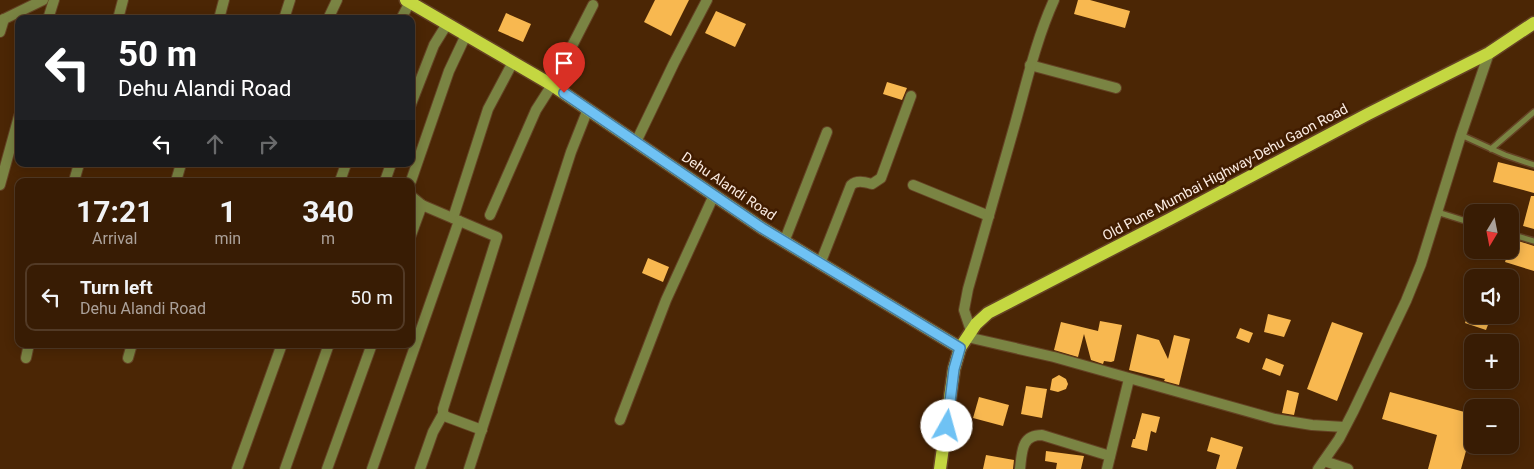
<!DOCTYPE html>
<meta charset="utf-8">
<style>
body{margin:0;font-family:Roboto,sans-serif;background:#432913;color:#f1f3f6;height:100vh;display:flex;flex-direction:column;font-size:19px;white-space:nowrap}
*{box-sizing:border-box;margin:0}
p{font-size:16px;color:#aba19a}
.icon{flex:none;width:28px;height:28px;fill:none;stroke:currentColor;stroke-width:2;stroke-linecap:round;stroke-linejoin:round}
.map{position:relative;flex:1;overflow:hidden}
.side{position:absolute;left:15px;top:178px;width:400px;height:170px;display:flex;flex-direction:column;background:#381c04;border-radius:10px;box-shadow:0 2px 12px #0003,0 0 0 1px #523a26}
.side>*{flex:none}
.banner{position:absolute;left:15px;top:15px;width:400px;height:152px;border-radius:10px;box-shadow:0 2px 12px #0003,0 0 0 1px #523a26;background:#202124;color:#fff;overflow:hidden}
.needle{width:32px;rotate:190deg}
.controls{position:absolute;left:1464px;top:204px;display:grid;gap:10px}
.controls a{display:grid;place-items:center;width:55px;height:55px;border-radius:10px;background:#381c04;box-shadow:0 2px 12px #0003,0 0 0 1px #523a26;font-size:25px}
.pin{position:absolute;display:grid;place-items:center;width:42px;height:42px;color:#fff;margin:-51px -21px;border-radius:50% 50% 50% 0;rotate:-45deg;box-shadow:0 0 5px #0007}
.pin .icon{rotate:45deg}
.me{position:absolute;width:55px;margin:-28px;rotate:7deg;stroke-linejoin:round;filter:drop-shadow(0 0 4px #0008)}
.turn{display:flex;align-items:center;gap:18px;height:105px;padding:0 20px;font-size:22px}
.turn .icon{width:65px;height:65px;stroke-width:2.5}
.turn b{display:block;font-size:35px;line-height:42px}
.lanes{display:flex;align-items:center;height:48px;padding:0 20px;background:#0003;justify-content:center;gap:25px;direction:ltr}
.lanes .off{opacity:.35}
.eta{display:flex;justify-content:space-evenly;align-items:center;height:85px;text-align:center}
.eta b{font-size:30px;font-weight:700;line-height:35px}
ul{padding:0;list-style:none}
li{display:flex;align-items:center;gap:15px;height:68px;margin:0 10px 8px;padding:0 10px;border:2px solid #523a26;border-radius:10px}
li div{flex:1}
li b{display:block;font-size:19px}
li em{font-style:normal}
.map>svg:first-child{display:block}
.building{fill:#f8b850}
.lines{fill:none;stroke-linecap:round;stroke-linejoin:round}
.service-casing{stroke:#644224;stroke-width:8}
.minor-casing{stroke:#644224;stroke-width:12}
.primary-casing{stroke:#644224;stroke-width:15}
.service{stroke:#7a8443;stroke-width:5}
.minor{stroke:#7a8443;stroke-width:10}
.primary{stroke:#c4d741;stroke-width:12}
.route-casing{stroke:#487e9f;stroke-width:12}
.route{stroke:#6fc2f4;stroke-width:9}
.labels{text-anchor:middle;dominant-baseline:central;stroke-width:5;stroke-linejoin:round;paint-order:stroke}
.street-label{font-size:14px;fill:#fcede3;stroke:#401c00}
</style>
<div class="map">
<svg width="1534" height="469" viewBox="0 0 1534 469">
<rect width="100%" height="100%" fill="#4b2605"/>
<g class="building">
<polygon points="655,0 689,0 671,36 644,22"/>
<polygon points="1078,0 1090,0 1130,11 1125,28 1074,14"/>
<polygon points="716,11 746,24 735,47 705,33"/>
<polygon points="506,13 531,24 523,42 498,31"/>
<polygon points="887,82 907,88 902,100 883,94"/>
<polygon points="1498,162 1534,171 1534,193 1493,182"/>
<polygon points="1531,196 1534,196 1534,229 1523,226"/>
<polygon points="1512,239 1534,246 1534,271 1505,262 1509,250 1510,250"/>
<polygon points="648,258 669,267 663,282 642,273"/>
<polygon points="1268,314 1291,320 1284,337 1264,332"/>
<polygon points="1468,315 1485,315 1491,317 1486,330 1465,323"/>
<polygon points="1100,321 1122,325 1114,361 1111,362 1104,361 1103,364 1091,360 1084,334 1078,357 1054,350 1061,322 1098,331"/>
<polygon points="1332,322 1363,333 1337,401 1307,389"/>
<polygon points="1240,328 1253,333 1249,343 1236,338"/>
<polygon points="1137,334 1159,340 1168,359 1174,335 1190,339 1179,385 1164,381 1165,379 1129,370"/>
<polygon points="1266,358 1284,365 1280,376 1262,369"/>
<polygon points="1059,375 1066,379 1068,384 1066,389 1058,392 1050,390 1052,379"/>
<polygon points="1026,386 1047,389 1042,418 1021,414"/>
<polygon points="1287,390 1299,393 1294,415 1282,413"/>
<polygon points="1390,392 1472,414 1472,441 1469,440 1461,469 1428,469 1437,435 1382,419"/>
<polygon points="979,397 1009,405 1003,426 973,418"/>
<polygon points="1142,413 1160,417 1156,433 1151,431 1147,451 1131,447 1133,439 1135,439"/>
<polygon points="1211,437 1243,447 1236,469 1216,469 1220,455 1207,451"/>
<polygon points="1046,451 1084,456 1081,469 1056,469 1057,463 1045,461"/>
<polygon points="986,455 1014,460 1013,469 983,469"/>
</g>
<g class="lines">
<defs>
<g id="service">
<polyline points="1461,135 1505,155 1534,165"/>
<polyline points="1491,149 1534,112"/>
<polyline points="1437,212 1472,223"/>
<polyline points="1510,234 1534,241"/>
</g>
<g id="minor">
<polyline points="48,19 54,0"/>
<polyline points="118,19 123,0"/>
<polyline points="219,19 224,0"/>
<polyline points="284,19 290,0"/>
<polyline points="328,19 337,0"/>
<polyline points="401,19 410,2"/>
<polyline points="0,21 43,0"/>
<polyline points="0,32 4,19"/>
<polyline points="1030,65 1116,88"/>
<polyline points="411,104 434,45 447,24"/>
<polyline points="636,142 674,63 707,0"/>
<polyline points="74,181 79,164"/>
<polyline points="176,181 181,164"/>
<polyline points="340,181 346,164"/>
<polyline points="385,181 391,164"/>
<polyline points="411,181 449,71 466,35"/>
<polyline points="0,185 19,116"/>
<polyline points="913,185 989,216"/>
<polyline points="411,196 422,205 497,237 443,409 443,414 447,417 482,430"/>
<polyline points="490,215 536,110 552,85 593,5"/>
<polyline points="453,218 488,109 513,62"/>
<polyline points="411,235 422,205"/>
<polyline points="784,242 827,132"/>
<path d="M820,264L851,185C857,180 864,182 872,184L881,178L911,96"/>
<path d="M971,331L964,310L968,289C984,234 999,179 1015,124C1027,81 1036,40 1054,0"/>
<polyline points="967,337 1054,357 1275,419 1312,425 1344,427"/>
<polyline points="26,358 29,344"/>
<polyline points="128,358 132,344"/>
<polyline points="620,420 666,300 714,195"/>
<polyline points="1324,461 1348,469"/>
<polyline points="237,469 282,344"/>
<polyline points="285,469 329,344"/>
<polyline points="327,469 372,344"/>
<polyline points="372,469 459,221"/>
<polyline points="420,469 433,432 443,414"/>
<polyline points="469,469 571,152 588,109"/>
<path d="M1020,469C1022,452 1021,435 1042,435L1110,456"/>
<polyline points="1107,469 1129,379"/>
<polyline points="1318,469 1339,439 1353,412 1406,301 1421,264 1461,135 1489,53"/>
</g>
<g id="primary">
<polyline points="406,0 552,85 762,228 960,348"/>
<polyline points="940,469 954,369 960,348 976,324 988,313 1170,219 1368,114 1489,53 1534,23"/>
</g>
</defs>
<use href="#service" class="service-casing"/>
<use href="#minor" class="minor-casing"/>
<use href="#primary" class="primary-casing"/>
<use href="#service" class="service"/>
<use href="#minor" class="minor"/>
<use href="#primary" class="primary"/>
</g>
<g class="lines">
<defs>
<polyline id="route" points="564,93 762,228 960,348 954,369 947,426"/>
</defs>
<use href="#route" class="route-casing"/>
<use href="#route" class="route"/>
</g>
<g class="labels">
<g class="street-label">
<text transform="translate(1225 172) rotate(-28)">Old Pune Mumbai Highway-Dehu Gaon Road</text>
<text transform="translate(729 186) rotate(34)">Dehu Alandi Road</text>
</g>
</g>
</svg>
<div class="controls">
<a><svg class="needle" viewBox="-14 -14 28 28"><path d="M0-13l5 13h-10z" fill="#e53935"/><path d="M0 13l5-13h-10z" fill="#aba19a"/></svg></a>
<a><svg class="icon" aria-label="sound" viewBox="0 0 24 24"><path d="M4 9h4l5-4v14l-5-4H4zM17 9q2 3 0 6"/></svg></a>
<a>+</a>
<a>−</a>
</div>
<div class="pin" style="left:564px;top:93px;background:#d93025"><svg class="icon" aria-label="arrive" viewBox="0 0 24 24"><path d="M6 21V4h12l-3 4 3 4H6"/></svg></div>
<svg class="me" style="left:947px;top:426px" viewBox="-20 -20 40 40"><circle r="19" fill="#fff"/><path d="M0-13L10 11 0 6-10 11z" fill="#6fc2f4"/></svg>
<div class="banner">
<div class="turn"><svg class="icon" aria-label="left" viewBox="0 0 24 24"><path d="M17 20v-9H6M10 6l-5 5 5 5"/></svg><div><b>50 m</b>Dehu Alandi Road</div></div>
<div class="lanes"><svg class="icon" aria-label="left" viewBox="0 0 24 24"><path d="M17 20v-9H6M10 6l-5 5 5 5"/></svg><svg class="icon off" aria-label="ahead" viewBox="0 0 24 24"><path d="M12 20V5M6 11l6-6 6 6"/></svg><svg class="icon off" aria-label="right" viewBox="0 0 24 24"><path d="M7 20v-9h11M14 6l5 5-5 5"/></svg></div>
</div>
<section class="side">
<div class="eta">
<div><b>17:21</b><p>Arrival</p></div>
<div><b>1</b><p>min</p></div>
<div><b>340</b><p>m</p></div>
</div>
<ul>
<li><svg class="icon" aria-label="left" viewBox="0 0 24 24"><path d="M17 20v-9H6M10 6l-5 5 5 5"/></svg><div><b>Turn left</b><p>Dehu Alandi Road</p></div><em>50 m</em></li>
</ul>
</section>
</div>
